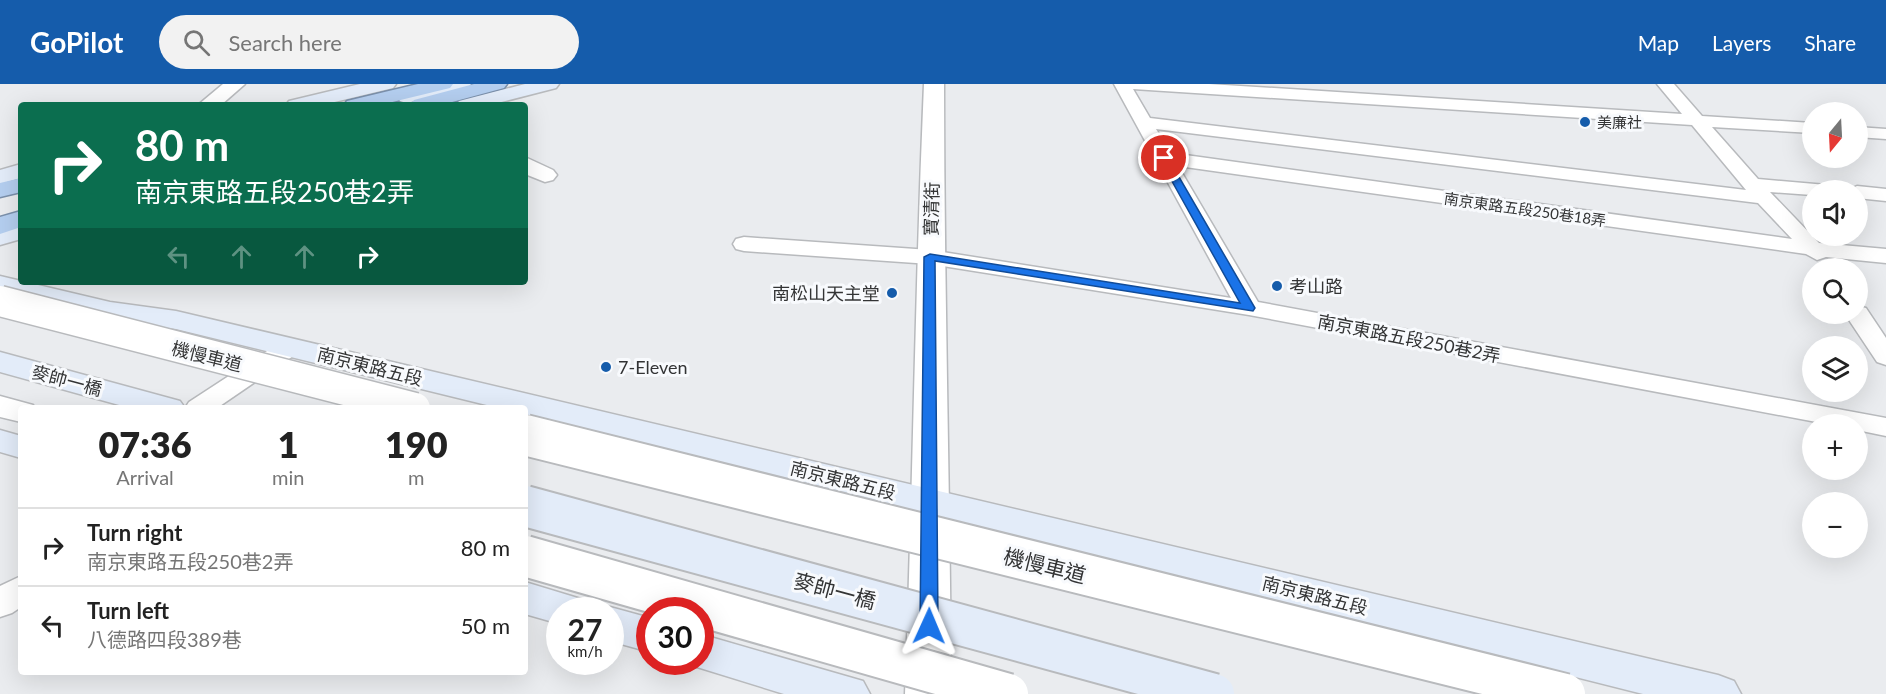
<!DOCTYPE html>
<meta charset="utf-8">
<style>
body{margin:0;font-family:Lato,"Noto Sans TC",sans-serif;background:#f2f2f2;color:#222;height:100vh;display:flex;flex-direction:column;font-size:22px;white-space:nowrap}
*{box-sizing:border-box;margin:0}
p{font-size:20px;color:#767676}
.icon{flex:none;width:33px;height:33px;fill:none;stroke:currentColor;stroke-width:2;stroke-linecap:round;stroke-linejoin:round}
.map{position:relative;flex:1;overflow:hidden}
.drawer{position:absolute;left:18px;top:321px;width:510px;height:270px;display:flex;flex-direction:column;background:#fff;border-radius:6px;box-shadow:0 6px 24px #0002}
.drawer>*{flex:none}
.hud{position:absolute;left:18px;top:18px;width:510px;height:183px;border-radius:6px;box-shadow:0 6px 24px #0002;background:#0b6e4f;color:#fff;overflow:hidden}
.needle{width:39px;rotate:198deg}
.buttons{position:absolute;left:1802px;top:18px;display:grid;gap:12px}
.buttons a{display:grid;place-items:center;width:66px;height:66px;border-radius:50%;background:#fff;box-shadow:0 6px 24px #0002;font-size:30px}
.speed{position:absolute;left:546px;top:513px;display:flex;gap:12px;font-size:30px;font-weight:700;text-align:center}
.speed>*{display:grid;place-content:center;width:78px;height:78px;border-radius:50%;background:#fff;box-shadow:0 6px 24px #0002;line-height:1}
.speed small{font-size:15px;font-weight:400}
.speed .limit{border:9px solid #d22;background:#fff;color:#111}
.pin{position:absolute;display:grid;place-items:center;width:51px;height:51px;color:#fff;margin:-26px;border:3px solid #fff;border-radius:50%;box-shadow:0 2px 6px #0007}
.me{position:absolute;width:66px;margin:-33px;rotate:1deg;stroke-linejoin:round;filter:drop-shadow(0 0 4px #0008)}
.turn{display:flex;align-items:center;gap:21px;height:126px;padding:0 18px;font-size:27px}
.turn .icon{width:78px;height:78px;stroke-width:2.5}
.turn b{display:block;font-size:42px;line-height:51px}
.lanes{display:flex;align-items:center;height:57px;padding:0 18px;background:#0003;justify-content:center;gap:30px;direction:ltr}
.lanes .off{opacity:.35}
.eta{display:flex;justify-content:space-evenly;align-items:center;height:102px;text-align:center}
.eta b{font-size:36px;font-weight:800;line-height:42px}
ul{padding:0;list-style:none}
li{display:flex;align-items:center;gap:18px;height:78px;padding:0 18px;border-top:2px solid #e0e0e0}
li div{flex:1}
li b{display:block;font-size:22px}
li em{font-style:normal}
header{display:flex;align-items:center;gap:36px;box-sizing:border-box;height:84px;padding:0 30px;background:#155cab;color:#fff}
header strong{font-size:28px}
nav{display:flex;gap:33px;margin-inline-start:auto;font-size:21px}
.search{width:420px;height:54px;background:#f2f2f2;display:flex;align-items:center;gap:15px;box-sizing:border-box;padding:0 21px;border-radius:33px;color:#767676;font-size:22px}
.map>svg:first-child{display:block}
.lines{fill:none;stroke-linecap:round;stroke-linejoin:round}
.service-casing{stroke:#b8babd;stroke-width:3}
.minor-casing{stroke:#b8babd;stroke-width:3}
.secondary-casing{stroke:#b8babd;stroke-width:3}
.trunk-casing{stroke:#7b90ab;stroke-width:3}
.service{fill:#fff;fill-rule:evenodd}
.minor{fill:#fff;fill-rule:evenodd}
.secondary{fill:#e3ecf9;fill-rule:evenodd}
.trunk{fill:#b4ceef;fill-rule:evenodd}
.minor-bridge-far1-casing{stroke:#b8babd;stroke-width:33;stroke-linecap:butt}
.minor-bridge-casing{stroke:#b8babd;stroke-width:44;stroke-linecap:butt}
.secondary-bridge-casing{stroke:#b8babd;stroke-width:44;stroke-linecap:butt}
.minor-bridge-far1{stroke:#fff;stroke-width:30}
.minor-bridge{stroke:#fff;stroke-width:40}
.secondary-bridge{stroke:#e3ecf9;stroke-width:40}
.route{fill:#1a73e8;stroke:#114b97;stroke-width:1.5}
.poi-dot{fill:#155cab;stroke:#f8fafd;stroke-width:2}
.labels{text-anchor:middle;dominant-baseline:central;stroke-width:6;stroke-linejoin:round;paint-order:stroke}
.far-poi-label{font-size:15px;fill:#333435;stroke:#f8fafd;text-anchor:start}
.far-street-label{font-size:15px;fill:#333435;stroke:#f8fafd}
.street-label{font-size:18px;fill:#333435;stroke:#f8fafd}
.poi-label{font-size:18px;fill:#333435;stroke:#f8fafd;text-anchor:start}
.near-street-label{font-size:21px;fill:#333435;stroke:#f8fafd}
</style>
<header>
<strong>GoPilot</strong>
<div class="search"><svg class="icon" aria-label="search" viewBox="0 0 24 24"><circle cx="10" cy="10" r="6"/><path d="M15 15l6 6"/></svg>Search here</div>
<nav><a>Map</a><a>Layers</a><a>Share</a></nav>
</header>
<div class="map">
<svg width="1886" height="610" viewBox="0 0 1886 610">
<rect width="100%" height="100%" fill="#eaecef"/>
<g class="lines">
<defs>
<g id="service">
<path d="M1114,0H1209L1682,30L1657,0H1674L1702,32L1812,39V49L1712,43L1758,95L1838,102L1841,106H1812V111L1770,108L1819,159L1886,165V179L1826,173L1817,176L1806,170L1178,82L1258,218L1886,334V352L1857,346V340H1827L1249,231L930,180L744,167L736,165L733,160L736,155L744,153L930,166L1231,214ZM1133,5L1692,41L1746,106L1150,34ZM1156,45L1758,119L1792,155L1171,69Z"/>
<polygon points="1857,43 1886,45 1886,55 1857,53"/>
<polygon points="1857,102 1886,105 1886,117 1857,114 1857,106 1848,106"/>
<polygon points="1857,222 1866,224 1886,254 1886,281 1877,278 1845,230 1857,230"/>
<polygon points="290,255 299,258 303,263 299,268 217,324 185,324 189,318 281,258"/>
<polygon points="21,492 21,523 12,529 0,533 0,502"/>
</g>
<g id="minor">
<polygon points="223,0 245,0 221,21 198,21"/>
<path d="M924,0H944C944,203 950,407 951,610H905C913,407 915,203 924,0Z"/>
<polygon points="525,73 553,86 557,91 553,96 545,98 525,90"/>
<polygon points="0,312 33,321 35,324 21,324 21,338 0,333"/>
</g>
<g id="secondary">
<polygon points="360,0 396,0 393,4 322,21 286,21 289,17"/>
<polygon points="436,0 471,0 468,4 407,19 400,17 397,13 400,9"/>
<polygon points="525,0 559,0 556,4 490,21 456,21 459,17"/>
<polygon points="21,80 21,94 0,100 0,86"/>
<polygon points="21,139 21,155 0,161 0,145"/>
<polygon points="0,192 110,218 176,227 1718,591 1734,597 1741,610 1643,610 1046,459 525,330 525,324 499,324 176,245 110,236 0,210"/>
<polygon points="0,268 180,317 185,324 130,324 0,288"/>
<polygon points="0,346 21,352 21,374 0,368"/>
<polygon points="525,498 581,515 587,526 560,526 560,540 525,530"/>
<polygon points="610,523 650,534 650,568 610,557 610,526 600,526"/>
<polygon points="700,550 863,597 870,610 784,610 684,579 683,578 700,578"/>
</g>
<g id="trunk">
<polygon points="418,0 453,0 450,4 380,21 344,21 347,17"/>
<polygon points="474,0 507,0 504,4 441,21 411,20 414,16"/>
<polygon points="21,94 21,108 0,113 0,99"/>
<polygon points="21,127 21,143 0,150 0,133"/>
</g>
</defs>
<use href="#service" class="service-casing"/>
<use href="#minor" class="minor-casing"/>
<use href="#secondary" class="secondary-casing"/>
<use href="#trunk" class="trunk-casing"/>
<use href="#service" class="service"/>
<use href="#minor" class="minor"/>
<use href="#secondary" class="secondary"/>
<use href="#trunk" class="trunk"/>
<defs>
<polyline id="minor-bridge-far1" points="0,217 415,324"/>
<g id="minor-bridge">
<polyline points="525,351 1565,610"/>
<polyline points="525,472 1008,610"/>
</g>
<polyline id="secondary-bridge" points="525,422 1214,610"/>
</defs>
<use href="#minor-bridge-far1" class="minor-bridge-far1-casing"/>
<use href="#minor-bridge" class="minor-bridge-casing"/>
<use href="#secondary-bridge" class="secondary-bridge-casing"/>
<use href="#minor-bridge-far1" class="minor-bridge-far1"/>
<use href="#minor-bridge" class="minor-bridge"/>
<use href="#secondary-bridge" class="secondary-bridge"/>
</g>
<polygon class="route" points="1160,72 1168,74 1255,224 1253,227 935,177 938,542 935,547 929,549 923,547 920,542 924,173 930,170 1240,219 1159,74"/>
<g class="poi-dot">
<circle cx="1585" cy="38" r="6"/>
<circle cx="1277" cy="202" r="6"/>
<circle cx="892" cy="209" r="6"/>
<circle cx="606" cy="283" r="6"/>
</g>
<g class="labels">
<g class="far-poi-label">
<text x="1597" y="38">美廉社</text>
</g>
<g class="far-street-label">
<text transform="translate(1525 125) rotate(8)">南京東路五段250巷18弄</text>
</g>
<g class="street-label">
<text transform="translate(931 125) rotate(-89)">寶清街</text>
<text transform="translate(1409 254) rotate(11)">南京東路五段250巷2弄</text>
<text transform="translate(207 272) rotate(14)">機慢車道</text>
<text transform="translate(370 282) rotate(14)">南京東路五段</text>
<text transform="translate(67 296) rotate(15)">麥帥一橋</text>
<text transform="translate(843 396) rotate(14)">南京東路五段</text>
<text transform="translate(1315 511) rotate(14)">南京東路五段</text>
</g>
<g class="poi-label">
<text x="1289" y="202">考山路</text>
<text x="880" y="209" text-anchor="end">南松山天主堂</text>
<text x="618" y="283">7-Eleven</text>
</g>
<g class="near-street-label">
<text transform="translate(1045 481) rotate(14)">機慢車道</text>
<text transform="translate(835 506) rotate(15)">麥帥一橋</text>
</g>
</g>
</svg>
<div class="buttons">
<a><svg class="needle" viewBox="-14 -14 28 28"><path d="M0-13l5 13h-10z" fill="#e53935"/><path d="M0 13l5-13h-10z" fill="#767676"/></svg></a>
<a><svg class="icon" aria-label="sound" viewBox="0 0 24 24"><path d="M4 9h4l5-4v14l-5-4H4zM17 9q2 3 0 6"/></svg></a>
<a><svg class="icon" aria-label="search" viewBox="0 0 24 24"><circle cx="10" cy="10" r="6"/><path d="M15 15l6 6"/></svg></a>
<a><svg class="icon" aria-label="layers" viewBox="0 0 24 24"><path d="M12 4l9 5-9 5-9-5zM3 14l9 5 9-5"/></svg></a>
<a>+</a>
<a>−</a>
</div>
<div class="speed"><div>27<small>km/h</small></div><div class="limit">30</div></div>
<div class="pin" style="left:1164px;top:74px;background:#d93025"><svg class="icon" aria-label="arrive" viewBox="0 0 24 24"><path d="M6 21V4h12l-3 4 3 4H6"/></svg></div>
<svg class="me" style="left:929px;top:542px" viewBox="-20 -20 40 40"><path d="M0-17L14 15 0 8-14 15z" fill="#1a73e8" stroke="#fff" stroke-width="4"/></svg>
<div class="hud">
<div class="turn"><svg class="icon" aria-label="right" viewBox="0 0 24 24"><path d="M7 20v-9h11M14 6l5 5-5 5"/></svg><div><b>80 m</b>南京東路五段250巷2弄</div></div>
<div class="lanes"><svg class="icon off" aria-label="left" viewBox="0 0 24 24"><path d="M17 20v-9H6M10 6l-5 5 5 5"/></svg><svg class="icon off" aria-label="ahead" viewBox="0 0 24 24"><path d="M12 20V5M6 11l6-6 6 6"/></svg><svg class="icon off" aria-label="ahead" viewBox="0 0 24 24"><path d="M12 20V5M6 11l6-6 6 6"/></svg><svg class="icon" aria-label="right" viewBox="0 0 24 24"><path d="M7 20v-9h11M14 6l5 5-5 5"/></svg></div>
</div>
<section class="drawer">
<div class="eta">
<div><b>07:36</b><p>Arrival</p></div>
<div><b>1</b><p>min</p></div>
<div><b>190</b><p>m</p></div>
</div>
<ul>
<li><svg class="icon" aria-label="right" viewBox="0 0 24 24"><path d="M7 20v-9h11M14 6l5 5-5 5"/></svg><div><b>Turn right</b><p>南京東路五段250巷2弄</p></div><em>80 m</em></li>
<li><svg class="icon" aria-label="left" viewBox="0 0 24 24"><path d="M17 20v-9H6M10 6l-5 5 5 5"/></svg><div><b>Turn left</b><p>八德路四段389巷</p></div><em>50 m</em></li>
</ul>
</section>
</div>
